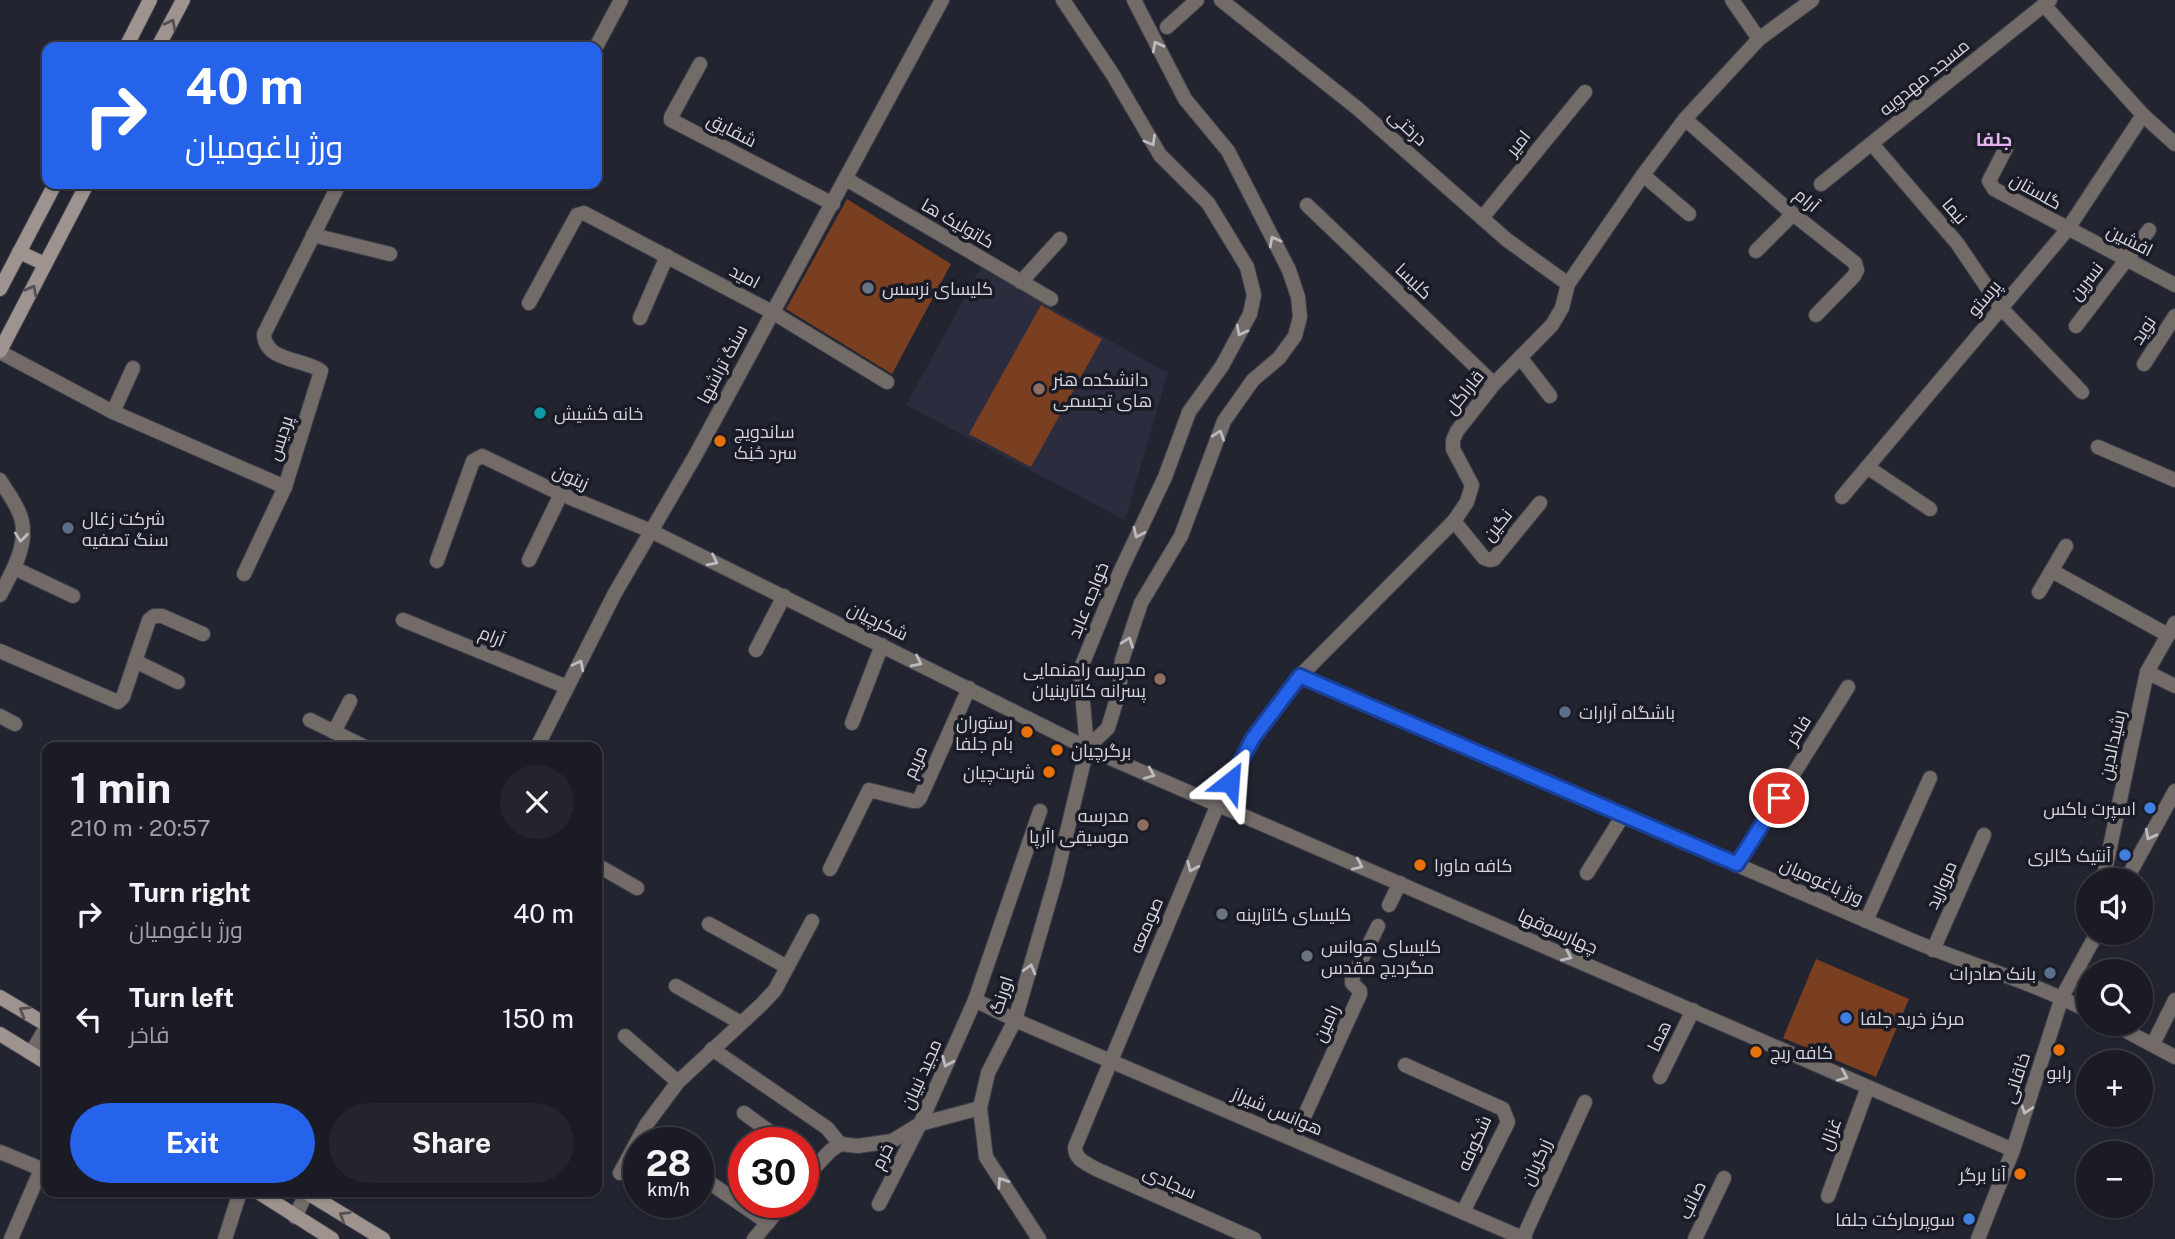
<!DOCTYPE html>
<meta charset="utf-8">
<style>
body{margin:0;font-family:"Public Sans",Cairo,sans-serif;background:#23242c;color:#f1f3f6;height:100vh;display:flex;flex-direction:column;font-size:26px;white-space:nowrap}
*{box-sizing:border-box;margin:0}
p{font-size:23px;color:#9fa1a6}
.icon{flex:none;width:38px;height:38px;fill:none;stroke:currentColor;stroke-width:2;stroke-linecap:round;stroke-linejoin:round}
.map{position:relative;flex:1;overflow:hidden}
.panel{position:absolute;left:42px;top:742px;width:560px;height:455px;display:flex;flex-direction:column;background:#1a1b24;border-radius:14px;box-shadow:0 2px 5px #0004,0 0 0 2px #383941}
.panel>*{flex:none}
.banner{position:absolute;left:42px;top:42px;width:560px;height:147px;border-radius:14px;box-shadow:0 2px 5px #0004,0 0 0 2px #383941;background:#2563eb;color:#fff;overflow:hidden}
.controls{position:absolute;left:2076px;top:868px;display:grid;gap:14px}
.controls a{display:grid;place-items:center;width:77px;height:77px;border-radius:50%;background:#1a1b24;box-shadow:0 2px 5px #0004,0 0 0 2px #383941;font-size:35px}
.speed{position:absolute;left:623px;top:1127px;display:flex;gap:14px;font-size:35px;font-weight:700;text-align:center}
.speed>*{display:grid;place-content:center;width:91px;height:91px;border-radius:50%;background:#1a1b24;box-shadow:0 2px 5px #0004,0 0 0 2px #383941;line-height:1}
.speed small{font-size:18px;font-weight:400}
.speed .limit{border:10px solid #d22;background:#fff;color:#111}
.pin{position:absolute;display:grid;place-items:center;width:60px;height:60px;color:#fff;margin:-30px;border:4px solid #fff;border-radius:50%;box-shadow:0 2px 7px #0007}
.me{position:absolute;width:77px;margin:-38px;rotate:28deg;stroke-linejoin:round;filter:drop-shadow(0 0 5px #0008)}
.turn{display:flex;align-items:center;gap:24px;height:147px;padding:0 28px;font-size:32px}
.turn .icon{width:91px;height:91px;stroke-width:2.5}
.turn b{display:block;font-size:49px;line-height:60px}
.round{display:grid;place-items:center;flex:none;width:74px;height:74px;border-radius:37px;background:#23242c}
.headline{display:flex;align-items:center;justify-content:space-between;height:119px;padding:0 28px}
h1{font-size:42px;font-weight:700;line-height:52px}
.primary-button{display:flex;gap:14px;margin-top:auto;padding:14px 28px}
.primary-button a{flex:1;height:80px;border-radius:42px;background:#2563eb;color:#fff;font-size:28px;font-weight:700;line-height:80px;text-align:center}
.primary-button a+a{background:#23242c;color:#f1f3f6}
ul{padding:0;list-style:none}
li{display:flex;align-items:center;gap:21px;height:105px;padding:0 28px}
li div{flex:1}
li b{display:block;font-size:26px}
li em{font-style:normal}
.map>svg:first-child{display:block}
.built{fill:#2b2d3e}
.building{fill:#7a3e20}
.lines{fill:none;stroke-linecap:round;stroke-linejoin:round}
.minor-casing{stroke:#3f404c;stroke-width:16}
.tertiary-casing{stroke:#3f404c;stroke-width:16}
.secondary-casing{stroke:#3f404c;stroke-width:16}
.minor{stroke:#726b68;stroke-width:14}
.tertiary{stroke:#726b68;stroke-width:14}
.secondary{stroke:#9e938e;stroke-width:14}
.oneway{stroke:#555155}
.oneway2{stroke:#bcbbc0}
.route-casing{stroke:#184099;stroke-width:18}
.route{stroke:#2563eb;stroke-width:12}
.worship-dot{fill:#6b7280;stroke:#191b26;stroke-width:2.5}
.education-dot{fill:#8d6e63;stroke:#191b26;stroke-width:2.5}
.culture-dot{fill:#0f9aa8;stroke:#191b26;stroke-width:2.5}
.food-dot{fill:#e8710a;stroke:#191b26;stroke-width:2.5}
.service-dot{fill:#5c6f8a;stroke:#191b26;stroke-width:2.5}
.shop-dot{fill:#3f7fe0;stroke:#191b26;stroke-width:2.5}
.labels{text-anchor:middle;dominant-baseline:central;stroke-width:7;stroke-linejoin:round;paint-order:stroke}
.street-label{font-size:18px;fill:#d5d6de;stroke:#191b26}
.poi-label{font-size:18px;fill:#d5d6de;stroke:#191b26;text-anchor:start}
.neighbourhood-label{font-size:19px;font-weight:bold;fill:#e3b1ef;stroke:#191b26}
</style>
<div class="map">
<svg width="2175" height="1239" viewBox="0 0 2175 1239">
<rect width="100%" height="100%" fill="#222430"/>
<polygon class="built" points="981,268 1168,373 1125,520 906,405"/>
<g class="building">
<polygon points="847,199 951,264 892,374 786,309"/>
<polygon points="1041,305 1102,339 1031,467 969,434"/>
<polygon points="1816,959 1909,999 1876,1077 1783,1038"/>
</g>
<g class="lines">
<defs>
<g id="minor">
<polyline points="1221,0 1357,108 1507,240 1568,284"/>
<polyline points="1732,0 1759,39"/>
<polyline points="2044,5 2143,115 2175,144"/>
<polyline points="1167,27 1197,0"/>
<polyline points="596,47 621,0"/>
<polyline points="700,64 671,117 671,120 833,204"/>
<polyline points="1685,119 1793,214 1855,263 1857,270 1854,276 1816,315"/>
<polyline points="1872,144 1957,243 2001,308 2082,392"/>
<polyline points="2007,146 1989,181 1994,189 2175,285"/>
<polyline points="1643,175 1689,214"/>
<polyline points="846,179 1051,299"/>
<polyline points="1821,184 2050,0"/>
<polyline points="1307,205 1494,384"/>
<polyline points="1482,218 1585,92"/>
<polyline points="313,235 390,254"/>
<polyline points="1756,251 1793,214"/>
<polyline points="1021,282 1060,239"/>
<polyline points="529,303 577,215 584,213 772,312 887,382"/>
<polyline points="640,318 667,256"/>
<polyline points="2076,326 2149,230"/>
<polyline points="0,352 113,412 285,487"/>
<polyline points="1520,357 1550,396"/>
<polyline points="2144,364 2175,316"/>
<polyline points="113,412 133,368"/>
<polyline points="2098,447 2175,480"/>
<polyline points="1867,467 1930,509"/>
<path d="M0,480C6,490 13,499 18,510C32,538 14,569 0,595"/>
<polyline points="1842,497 2067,230 2143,115"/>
<polyline points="1454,521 1484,558 1490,560 1494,559 1540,503"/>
<polyline points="529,560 561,494"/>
<polyline points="437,561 473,461 482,456 561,494 651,531 1087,748 2013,1150"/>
<polyline points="14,568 73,596"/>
<polyline points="2052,571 2168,635"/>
<path d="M244,574L285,487L321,371C303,358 265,362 264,334L339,184"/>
<polyline points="2039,592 2066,546"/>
<polyline points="403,620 567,687"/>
<polyline points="756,650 784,596"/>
<polyline points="0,651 118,702 123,697 149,620 154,616 162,616 203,634"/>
<polyline points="135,661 178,682"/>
<polyline points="2147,672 2175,686"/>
<path d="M1300,676C1499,761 1698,847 1897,934C1959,962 2027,979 2088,1011"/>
<polyline points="0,716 15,724"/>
<polyline points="310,720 365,747"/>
<polyline points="852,723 882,645"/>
<polyline points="334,732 350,701"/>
<polyline points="537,747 615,593 695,456 942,0"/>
<polyline points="1087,748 1108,728 1119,692 1122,660 1141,603 1181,536 1224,421 1253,380 1279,358 1295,336 1300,317 1298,297 1289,270 1228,151 1185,99 1134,0"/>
<polyline points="1737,864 1848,687"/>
<polyline points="597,865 637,888"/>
<polyline points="830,869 869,790 913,801 917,801 920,798 969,688"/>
<polyline points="1587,873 1624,814"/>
<polyline points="2103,880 2147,672 2175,623"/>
<polyline points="1389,905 1400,883"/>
<polyline points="1866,921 1930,778"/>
<polyline points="709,924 787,967"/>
<polyline points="1933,950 1984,835"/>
<polyline points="676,986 741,1023"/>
<polyline points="975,1000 1015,1020 1525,1239"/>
<polyline points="2113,1024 2175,1057"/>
<polyline points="625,1036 678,1082"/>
<polyline points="2153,1044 2175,1000"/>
<polyline points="712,1049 827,1128 840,1144"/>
<polyline points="31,1053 47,1026"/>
<polyline points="1405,1065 1503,1109 1508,1122 1463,1212"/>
<polyline points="1660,1077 1693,1010"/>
<polyline points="744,1113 785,1143"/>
<polyline points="1294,1139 1360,994 1360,991 1352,983 1352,979 1378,926"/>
<polyline points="0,1152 39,1168 39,1174 11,1239"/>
<polyline points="620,1173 646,1125 678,1082 762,1004 775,990 812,921"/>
<polyline points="703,1178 768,1223"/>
<polyline points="803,1180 830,1151 840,1144 858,1146 892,1141 920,1124 980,1108"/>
<polyline points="1828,1196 1868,1087"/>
<polyline points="879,1204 920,1124 975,1000 1040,811"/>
<polyline points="295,1217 307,1192"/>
<polyline points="1523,1238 1585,1102"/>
<polyline points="225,1239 240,1192"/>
<polyline points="754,1239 785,1202"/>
<polyline points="1039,1239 986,1157 980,1108 988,1073 1015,1020 1056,878 1087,748 1080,670 1120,572 1165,477 1189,412 1222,366 1250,314 1254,295 1247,267 1208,203 1160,155 1113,75 1063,0"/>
<path d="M1254,1239L1096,1169C1086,1163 1075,1160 1075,1147L1218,804L1253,739L1300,676L1454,521L1467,502L1472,485L1453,449V440L1457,431L1494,384L1552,325L1562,308L1568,284L1643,175L1685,119L1759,39L1812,0"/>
<polyline points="1695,1239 1724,1178"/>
</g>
<g id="tertiary">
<polyline points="2126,880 2175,791"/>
<polyline points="1978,1239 2013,1150 2062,997 2097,933"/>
</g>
<g id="secondary">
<polyline points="126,47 150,0"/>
<polyline points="158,47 183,0"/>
<polyline points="19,252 45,264"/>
<polyline points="0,289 55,184"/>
<polyline points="0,351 87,184"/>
<polyline points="0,997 47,1025"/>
<polyline points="0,1034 47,1063"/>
<polyline points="258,1192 332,1239"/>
<polyline points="306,1192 383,1239"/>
</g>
</defs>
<use href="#minor" class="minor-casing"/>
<use href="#tertiary" class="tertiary-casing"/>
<use href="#secondary" class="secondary-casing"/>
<use href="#minor" class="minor"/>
<use href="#tertiary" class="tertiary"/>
<use href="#secondary" class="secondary"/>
</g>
<defs><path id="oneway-chevron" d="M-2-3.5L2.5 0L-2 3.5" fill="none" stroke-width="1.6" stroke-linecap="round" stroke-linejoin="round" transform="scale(1.75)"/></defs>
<g class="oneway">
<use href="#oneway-chevron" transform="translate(171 24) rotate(-62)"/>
<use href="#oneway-chevron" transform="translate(32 290) rotate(-62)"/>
<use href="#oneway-chevron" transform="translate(24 1011) rotate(-149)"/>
<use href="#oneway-chevron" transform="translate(344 1216) rotate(-149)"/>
</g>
<g class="oneway2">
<use href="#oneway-chevron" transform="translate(1157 46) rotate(-118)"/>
<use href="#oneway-chevron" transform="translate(1151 141) rotate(60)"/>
<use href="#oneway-chevron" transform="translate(1274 241) rotate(-118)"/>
<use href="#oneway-chevron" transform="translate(1241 331) rotate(118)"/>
<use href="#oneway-chevron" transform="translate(1219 435) rotate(-71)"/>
<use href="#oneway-chevron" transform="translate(1138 533) rotate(115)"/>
<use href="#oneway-chevron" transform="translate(21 537) rotate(96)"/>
<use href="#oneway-chevron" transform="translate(713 561) rotate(26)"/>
<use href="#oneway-chevron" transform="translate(1128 642) rotate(-71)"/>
<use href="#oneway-chevron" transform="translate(917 662) rotate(26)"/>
<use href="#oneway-chevron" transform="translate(579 665) rotate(-63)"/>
<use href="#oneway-chevron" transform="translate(1150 774) rotate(23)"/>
<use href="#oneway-chevron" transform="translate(2150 835) rotate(118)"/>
<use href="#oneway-chevron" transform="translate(1358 865) rotate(24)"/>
<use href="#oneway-chevron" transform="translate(1192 867) rotate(113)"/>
<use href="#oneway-chevron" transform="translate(1567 956) rotate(24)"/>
<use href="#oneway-chevron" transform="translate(1030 969) rotate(-74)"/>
<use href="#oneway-chevron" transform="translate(947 1062) rotate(114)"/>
<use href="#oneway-chevron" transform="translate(1843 1076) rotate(23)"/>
<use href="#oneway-chevron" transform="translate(2026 1109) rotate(108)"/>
<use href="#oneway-chevron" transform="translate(1002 1182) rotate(-123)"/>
</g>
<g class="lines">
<defs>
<polyline id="route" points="1230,782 1253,738 1300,676 1737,864 1779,798"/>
</defs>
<use href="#route" class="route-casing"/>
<use href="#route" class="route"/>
</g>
<g class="worship-dot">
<circle cx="868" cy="288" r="7"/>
<circle cx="1222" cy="914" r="7"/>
<circle cx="1307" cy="956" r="7"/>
</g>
<g class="education-dot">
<circle cx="1039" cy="389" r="7"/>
<circle cx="1160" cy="679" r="7"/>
<circle cx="1143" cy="825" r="7"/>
</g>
<circle class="culture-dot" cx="540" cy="413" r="7"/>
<g class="food-dot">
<circle cx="720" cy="441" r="7"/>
<circle cx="1027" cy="732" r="7"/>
<circle cx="1057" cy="750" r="7"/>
<circle cx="1049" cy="772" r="7"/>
<circle cx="1420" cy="865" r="7"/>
<circle cx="2059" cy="1050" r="7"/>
<circle cx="1756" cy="1052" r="7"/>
<circle cx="2020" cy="1174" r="7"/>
</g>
<g class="service-dot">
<circle cx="68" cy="528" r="7"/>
<circle cx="1565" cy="712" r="7"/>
<circle cx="2050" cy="973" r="7"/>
</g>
<g class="shop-dot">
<circle cx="2150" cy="808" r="7"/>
<circle cx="2125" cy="855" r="7"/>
<circle cx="1846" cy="1018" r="7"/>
<circle cx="1969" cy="1219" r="7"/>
</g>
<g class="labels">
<g class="street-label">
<text transform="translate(1924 77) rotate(-39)">مسجد مهدویه</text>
<text transform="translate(1408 127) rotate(42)">درختی</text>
<text transform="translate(732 130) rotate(27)">شقایق</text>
<text transform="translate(1518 143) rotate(-51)">امیر</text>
<text transform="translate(2036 191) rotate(29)">گلستان</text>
<text transform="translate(1807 200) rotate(40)">آرام</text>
<text transform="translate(1955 211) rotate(49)">نیما</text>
<text transform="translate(958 223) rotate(30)">کاتولیک ها</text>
<text transform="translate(2130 240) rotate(27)">افشین</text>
<text transform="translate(745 276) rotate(28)">امید</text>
<text transform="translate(1414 281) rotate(44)">کلیسا</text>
<text transform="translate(2086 281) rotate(-52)">نسرین</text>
<text transform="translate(1984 298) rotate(-50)">پرستو</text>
<text transform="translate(2143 330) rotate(-57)">نوید</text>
<text transform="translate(722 364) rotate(-62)">سنگ تراشها</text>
<text transform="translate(1464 392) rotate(-51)">قاراگل</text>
<text transform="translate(280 438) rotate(-72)">پردیس</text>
<text transform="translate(571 477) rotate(24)">زیتون</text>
<text transform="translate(1497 525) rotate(-51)">نگین</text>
<text transform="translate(1088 600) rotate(-68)">خواجه عابد</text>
<text transform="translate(878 621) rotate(26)">شکرچیان</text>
<text transform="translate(492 636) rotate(22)">آرام</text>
<text transform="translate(1798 730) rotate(-58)">فاخر</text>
<text transform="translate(2112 745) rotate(-78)">رشیدالدین</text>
<text transform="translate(915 762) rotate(-66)">مریم</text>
<text transform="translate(1822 881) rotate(24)">ورژ باغومیان</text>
<text transform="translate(1941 885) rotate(-66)">مروارید</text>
<text transform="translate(1146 925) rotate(-67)">صومعه</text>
<text transform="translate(1558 931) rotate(24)">چهارسوقها</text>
<text transform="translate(1001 995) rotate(-72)">اورنگ</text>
<text transform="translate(1326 1023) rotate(-66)">رامین</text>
<text transform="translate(1659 1036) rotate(-64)">هما</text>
<text transform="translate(921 1074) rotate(-66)">مجید نبیان</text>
<text transform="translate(2016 1078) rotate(-72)">خاقانی</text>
<text transform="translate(1278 1111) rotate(23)">هوانس شیراز</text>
<text transform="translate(1830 1134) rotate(-70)">غزال</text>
<text transform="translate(1474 1143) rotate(-66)">شکوفه</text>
<text transform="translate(882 1156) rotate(-63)">خرم</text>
<text transform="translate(1536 1162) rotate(-66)">زرگریان</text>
<text transform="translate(1170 1182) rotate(24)">سجادی</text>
<text transform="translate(1692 1200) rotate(-64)">صائب</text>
</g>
<g class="poi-label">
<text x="882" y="288">کلیسای نرسس</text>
<text x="1053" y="379">دانشکده هنر<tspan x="1053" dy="21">های تجسمی</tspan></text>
<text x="554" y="413">خانه کشیش</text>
<text x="734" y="431">ساندویچ<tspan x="734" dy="21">سرد حُنِک</tspan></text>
<text x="82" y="518">شرکت زغال<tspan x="82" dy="21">سنگ تصفیه</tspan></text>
<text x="1146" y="669" text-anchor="end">مدرسه راهنمایی<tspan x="1146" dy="21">پسرانه کاتارینیان</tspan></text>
<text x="1579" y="712">باشگاه آرارات</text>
<text x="1013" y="722" text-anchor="end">رستوران<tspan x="1013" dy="21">بام جلفا</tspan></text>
<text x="1071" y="750">برگرچیان</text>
<text x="1035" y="772" text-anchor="end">شربت‌چیان</text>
<text x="2136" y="808" text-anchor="end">اسپرت باکس</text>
<text x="1129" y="815" text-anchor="end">مدرسه<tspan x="1129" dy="21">موسیقی اآرپا</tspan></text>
<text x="2111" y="855" text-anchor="end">آنتیک گالری</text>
<text x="1434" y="865">کافه ماورا</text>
<text x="1236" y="914">کلیسای کاتارینه</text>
<text x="1321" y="946">کلیسای هوانس<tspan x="1321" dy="21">مگردیچ مقدس</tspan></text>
<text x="2036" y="973" text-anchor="end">بانک صادرات</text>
<text x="1860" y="1018">مرکز خرید جلفا</text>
<text x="1770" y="1052">کافه ریچ</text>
<text x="2059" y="1072" text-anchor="middle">رابو</text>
<text x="2006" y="1174" text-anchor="end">آنا برگر</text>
<text x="1955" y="1219" text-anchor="end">سوپرمارکت جلفا</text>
</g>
<g class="neighbourhood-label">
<text x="1994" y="139">جلفا</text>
</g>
</g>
</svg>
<div class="controls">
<a><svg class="icon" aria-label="sound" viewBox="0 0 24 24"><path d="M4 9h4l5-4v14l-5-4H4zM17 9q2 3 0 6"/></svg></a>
<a><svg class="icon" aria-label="search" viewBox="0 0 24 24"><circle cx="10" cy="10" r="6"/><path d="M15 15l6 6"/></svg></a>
<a>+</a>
<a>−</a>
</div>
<div class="speed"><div>28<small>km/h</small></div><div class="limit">30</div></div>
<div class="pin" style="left:1779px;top:798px;background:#d93025"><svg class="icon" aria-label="arrive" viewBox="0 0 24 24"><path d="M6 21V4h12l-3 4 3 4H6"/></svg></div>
<svg class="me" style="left:1230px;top:782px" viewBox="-20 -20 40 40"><path d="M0-17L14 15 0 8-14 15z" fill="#2563eb" stroke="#fff" stroke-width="4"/></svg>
<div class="banner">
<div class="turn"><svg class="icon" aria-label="right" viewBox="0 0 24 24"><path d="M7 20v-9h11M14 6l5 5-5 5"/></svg><div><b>40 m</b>ورژ باغومیان</div></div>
</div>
<section class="panel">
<div class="headline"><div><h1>1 min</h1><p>210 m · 20:57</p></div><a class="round"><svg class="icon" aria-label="close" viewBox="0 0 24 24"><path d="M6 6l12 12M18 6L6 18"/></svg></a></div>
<ul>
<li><svg class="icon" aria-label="right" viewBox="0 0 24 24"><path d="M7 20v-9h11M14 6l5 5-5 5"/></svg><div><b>Turn right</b><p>ورژ باغومیان</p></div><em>40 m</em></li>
<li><svg class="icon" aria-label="left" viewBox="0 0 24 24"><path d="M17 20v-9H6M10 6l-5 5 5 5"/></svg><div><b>Turn left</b><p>فاخر</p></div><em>150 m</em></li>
</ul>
<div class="primary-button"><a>Exit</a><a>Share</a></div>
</section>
</div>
